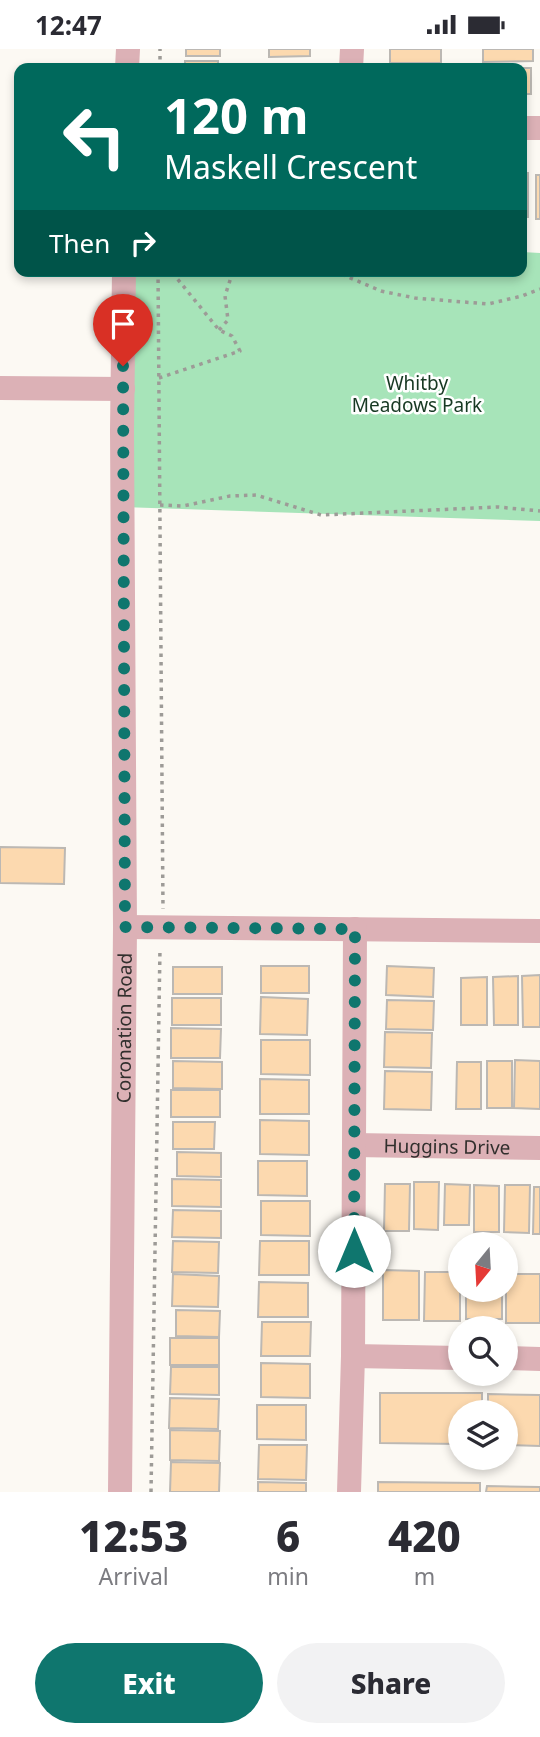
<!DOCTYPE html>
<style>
body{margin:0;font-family:"Noto Sans",sans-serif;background:#f2f2f3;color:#2b2b33;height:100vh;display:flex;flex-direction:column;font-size:26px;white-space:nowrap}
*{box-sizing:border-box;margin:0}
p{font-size:23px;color:#7c7c81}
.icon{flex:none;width:38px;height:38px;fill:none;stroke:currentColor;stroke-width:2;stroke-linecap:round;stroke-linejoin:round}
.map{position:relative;height:1443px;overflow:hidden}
.panel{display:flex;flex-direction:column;background:#fff;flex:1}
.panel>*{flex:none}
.hud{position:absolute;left:14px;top:14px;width:513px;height:214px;border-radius:14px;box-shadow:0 4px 10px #0003;background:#00695c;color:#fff;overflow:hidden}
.needle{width:46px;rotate:198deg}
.tools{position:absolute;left:448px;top:1183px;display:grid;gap:14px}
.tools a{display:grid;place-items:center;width:70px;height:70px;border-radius:50%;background:#fff;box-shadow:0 4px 10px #0003;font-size:35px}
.pin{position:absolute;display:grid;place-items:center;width:60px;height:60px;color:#fff;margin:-72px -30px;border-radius:50% 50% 50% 0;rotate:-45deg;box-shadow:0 0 7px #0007}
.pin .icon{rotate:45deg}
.me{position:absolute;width:77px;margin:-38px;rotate:0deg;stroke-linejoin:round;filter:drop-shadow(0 0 5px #0008)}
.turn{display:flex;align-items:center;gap:24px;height:147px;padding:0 35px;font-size:32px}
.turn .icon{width:91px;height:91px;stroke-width:2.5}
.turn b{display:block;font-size:49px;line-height:60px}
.then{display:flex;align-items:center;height:66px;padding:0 35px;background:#0003;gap:14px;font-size:26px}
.eta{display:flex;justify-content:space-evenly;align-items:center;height:119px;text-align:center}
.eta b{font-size:42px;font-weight:800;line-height:49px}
.action{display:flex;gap:14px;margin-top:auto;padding:14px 35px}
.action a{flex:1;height:80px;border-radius:42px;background:#0f766e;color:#fff;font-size:28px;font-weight:800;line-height:80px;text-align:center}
.action a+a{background:#f2f2f3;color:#2b2b33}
.status{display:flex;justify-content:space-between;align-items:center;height:49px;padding:0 35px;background:#fff;direction:ltr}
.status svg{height:19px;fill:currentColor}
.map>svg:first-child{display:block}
.green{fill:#a7e4b9}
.building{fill:#fcd9af;stroke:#bcb8b3;stroke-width:2}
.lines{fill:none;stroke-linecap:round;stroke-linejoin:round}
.path{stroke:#9d9b97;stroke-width:3.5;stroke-dasharray:3.5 5;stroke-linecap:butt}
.minor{stroke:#dcb1b6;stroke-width:24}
.route{stroke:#0f766e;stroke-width:12;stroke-dasharray:0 21.6}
.labels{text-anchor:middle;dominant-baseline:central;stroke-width:5;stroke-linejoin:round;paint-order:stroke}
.park-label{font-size:19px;fill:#173923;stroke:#fff}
.street-label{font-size:19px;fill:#312f2d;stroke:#fff}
</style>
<div class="status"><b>12:47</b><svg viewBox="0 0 49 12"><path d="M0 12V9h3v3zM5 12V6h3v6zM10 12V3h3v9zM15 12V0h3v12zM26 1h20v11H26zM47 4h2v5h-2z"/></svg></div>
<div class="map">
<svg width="540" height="1443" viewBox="0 0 540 1443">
<rect width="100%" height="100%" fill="#fcf9f3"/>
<polygon class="green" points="522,203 540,204 540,472 122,458 124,222 522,222"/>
<g class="building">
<rect x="186" y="0" width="34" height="7"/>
<polygon points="269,0 310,0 310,7 269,8"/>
<rect x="390" y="0" width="51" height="14"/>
<polygon points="483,0 533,0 533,12 483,13"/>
<rect x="185" y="12" width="33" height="7"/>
<rect x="269" y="15" width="44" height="4"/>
<polygon points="481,19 531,19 531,45 522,45 522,19"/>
<rect x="522" y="124" width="6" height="44"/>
<rect x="536" y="126" width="4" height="44"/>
<polygon points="0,798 65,799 64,835 0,834"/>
<rect x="261" y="917" width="48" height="27"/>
<polygon points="387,917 434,919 433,948 386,946"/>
<rect x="173" y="918" width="49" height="27"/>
<polygon points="540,926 540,978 523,978 522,927"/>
<polygon points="518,927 518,976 494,976 493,928"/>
<polygon points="487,928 487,976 461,976 461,929"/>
<polygon points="261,948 308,950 307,986 260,985"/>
<rect x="172" y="949" width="49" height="27"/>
<polygon points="387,951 434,952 433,981 386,980"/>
<polygon points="171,979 221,980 220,1009 171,1009"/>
<polygon points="385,983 432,984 431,1019 384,1018"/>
<polygon points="261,991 310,991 310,1026 261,1025"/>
<polygon points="515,1011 540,1012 540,1060 514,1059"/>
<polygon points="173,1012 222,1013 222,1040 173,1039"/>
<rect x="487" y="1012" width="25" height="47"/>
<polygon points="457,1013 481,1013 481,1060 456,1060"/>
<polygon points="385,1022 432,1023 431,1061 384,1060"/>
<polygon points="260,1030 309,1031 309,1065 260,1065"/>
<rect x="171" y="1041" width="49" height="27"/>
<polygon points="260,1071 309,1072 309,1106 260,1105"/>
<polygon points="173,1073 215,1073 214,1100 173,1100"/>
<polygon points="177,1103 221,1104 221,1128 177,1127"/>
<polygon points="258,1112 307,1112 307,1147 258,1146"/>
<polygon points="172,1130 221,1131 221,1158 172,1157"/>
<polygon points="414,1133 439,1133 438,1181 414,1180"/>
<polygon points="385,1135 410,1135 409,1182 384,1182"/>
<polygon points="445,1135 470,1136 469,1176 444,1176"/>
<polygon points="474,1136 499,1137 499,1183 474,1183"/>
<polygon points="505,1136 530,1136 529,1184 504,1183"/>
<polygon points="534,1138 540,1138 540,1185 533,1185"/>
<polygon points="261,1152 310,1152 310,1187 261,1186"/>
<polygon points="173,1161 221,1162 221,1189 172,1188"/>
<polygon points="173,1192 219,1193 218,1224 172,1223"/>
<polygon points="260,1192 309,1192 309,1226 259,1226"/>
<polygon points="383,1221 419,1222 419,1271 383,1271"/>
<polygon points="425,1223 460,1223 460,1272 424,1272"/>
<polygon points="173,1225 219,1227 218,1258 172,1257"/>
<rect x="506" y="1225" width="34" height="49"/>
<polygon points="259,1233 308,1234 308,1268 258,1268"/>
<rect x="466" y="1241" width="36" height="29"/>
<polygon points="176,1261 220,1262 219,1288 176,1287"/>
<polygon points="262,1273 311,1273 310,1307 261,1307"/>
<rect x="170" y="1289" width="49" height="27"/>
<polygon points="261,1314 310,1315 310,1349 261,1348"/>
<polygon points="171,1318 219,1318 219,1346 170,1345"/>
<polygon points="380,1344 482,1344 482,1363 460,1363 460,1395 380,1394"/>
<polygon points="488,1345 540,1346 540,1397 506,1396 506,1363 488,1363"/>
<polygon points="170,1349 219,1350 218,1380 169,1379"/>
<polygon points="257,1356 306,1356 306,1391 257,1390"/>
<polygon points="170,1381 220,1382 219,1412 170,1411"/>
<polygon points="259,1396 307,1396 306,1431 258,1430"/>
<polygon points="171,1413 220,1414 219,1443 170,1443"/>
<polygon points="258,1433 306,1434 306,1443 258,1443"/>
<polygon points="378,1433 480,1434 480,1443 378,1443"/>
<polygon points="487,1437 540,1438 540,1443 486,1443"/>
</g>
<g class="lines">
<g class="path">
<polyline points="160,19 160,0"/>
<polyline points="158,222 163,860"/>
<polyline points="334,222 381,242 415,249 488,255 522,247 540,240"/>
<polyline points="219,281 228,271 225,247 233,222"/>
<polyline points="159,329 240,302 232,287 219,281 171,222"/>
<polyline points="160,456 183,457 230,447 256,446 321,466 498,458 540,462"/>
<polyline points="151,1443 160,899"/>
</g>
<g class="minor">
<polyline points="127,19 128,0"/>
<polyline points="351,19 352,0"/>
<polyline points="522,79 540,79"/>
<polyline points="0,339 123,340"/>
<polyline points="125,878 540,882"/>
<path id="s1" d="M354,1096L540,1099"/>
<polyline points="353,1307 460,1309"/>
<polyline points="506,1309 540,1310"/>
<path id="s2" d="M120,1443L125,878L122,381L124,222"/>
<polyline points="349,1443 353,1307 355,880"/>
</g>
</g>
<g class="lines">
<polyline class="route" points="123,317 125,878 355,880 354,1202"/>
</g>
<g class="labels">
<g class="park-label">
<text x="417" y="334">Whitby<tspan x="417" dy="22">Meadows Park</tspan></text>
</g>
<g class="street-label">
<text stroke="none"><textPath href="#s2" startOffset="464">Coronation Road</textPath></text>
<text stroke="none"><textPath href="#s1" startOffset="93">Huggins Drive</textPath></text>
</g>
</g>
</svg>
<div class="tools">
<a><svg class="needle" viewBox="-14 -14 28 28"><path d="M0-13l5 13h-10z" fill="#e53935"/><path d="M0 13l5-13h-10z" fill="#7c7c81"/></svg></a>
<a><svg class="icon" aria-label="search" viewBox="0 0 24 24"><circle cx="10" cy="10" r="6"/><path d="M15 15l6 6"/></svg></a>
<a><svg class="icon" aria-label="layers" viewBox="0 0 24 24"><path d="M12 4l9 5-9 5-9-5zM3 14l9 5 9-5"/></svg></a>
</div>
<div class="pin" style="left:123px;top:317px;background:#d93025"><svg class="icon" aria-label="arrive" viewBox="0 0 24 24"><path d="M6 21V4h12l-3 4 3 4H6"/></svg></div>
<svg class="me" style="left:354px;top:1202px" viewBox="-20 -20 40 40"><circle r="19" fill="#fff"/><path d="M0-13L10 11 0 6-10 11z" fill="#0f766e"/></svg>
<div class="hud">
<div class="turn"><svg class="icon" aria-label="left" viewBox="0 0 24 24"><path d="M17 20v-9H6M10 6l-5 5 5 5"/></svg><div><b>120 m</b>Maskell Crescent</div></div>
<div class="then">Then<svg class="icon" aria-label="right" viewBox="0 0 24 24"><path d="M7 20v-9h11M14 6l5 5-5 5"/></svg></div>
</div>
</div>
<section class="panel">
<div class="eta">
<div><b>12:53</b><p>Arrival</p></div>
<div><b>6</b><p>min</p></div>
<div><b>420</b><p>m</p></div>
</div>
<div class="action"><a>Exit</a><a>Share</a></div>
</section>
